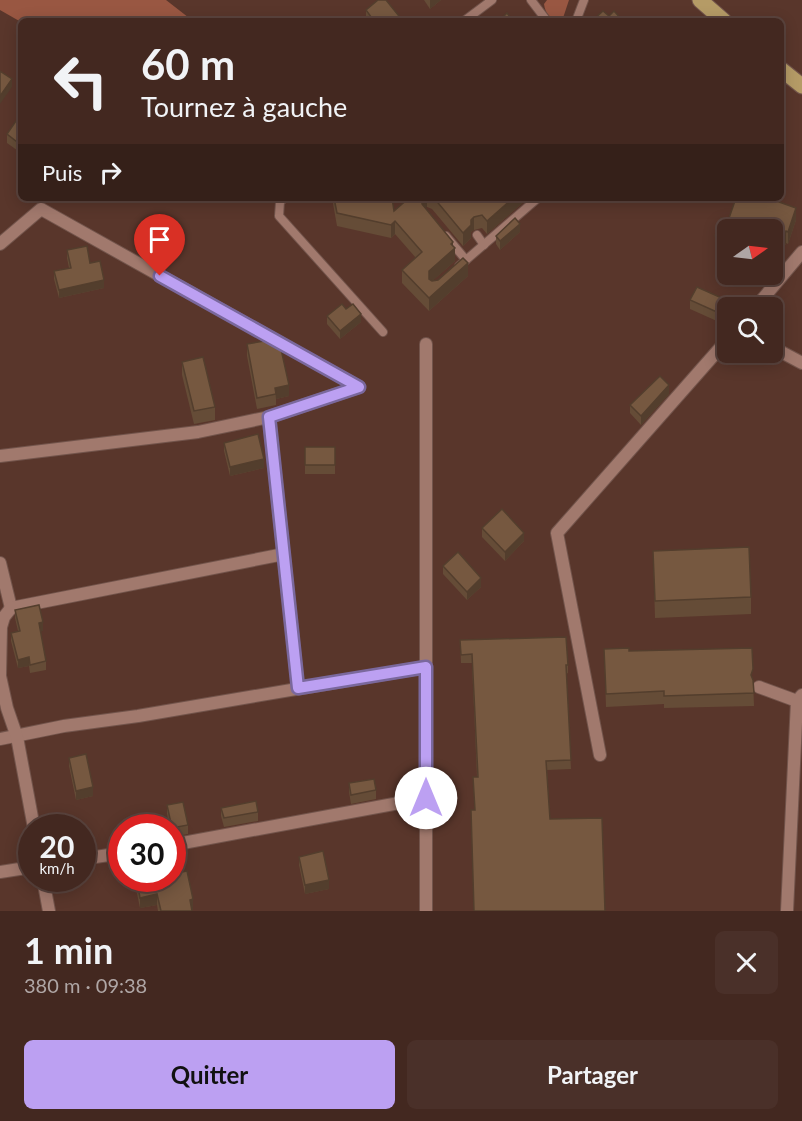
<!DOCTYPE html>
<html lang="fr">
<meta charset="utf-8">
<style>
body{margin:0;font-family:Lato,sans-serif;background:#4a3029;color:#f1f3f6;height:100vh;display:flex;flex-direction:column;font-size:22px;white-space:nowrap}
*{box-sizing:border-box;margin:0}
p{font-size:20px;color:#afa6a5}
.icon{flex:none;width:33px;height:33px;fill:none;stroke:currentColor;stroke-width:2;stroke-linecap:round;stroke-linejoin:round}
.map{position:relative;height:911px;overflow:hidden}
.sheet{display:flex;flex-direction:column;background:#432820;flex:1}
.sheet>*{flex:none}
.guide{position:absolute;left:18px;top:18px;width:766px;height:183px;border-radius:9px;box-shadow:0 3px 15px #0003,0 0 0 2px #5b443e;background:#432820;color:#f1f3f6;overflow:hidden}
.needle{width:39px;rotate:76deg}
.tools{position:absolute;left:717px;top:219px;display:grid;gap:12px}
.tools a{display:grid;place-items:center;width:66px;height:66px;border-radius:9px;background:#432820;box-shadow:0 3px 15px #0003,0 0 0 2px #5b443e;font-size:30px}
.speed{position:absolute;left:18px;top:814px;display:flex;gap:12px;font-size:30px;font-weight:700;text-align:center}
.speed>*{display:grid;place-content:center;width:78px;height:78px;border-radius:50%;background:#432820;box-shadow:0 3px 15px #0003,0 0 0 2px #5b443e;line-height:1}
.speed small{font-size:15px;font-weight:400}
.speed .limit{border:9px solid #d22;background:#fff;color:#111}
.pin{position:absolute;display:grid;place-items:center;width:51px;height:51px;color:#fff;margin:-62px -26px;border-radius:50% 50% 50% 0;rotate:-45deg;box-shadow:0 0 6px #0007}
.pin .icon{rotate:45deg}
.me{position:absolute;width:66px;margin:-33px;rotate:0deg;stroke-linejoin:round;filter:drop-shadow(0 0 4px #0008)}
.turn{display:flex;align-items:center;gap:21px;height:126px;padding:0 24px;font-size:27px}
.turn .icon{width:78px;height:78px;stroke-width:2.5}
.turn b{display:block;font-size:42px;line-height:51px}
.then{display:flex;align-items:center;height:57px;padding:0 24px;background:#0003;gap:12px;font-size:22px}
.round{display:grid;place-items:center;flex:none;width:63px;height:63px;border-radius:9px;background:#4a3029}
.overview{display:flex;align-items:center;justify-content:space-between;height:102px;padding:0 24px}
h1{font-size:36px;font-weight:700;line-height:45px}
.primary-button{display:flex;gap:12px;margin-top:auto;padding:12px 24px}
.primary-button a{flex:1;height:69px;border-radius:9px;background:#bca0f2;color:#111;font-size:24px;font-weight:700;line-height:69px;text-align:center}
.primary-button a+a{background:#4a3029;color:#f1f3f6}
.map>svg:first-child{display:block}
.green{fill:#995742}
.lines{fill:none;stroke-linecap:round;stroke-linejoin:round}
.service-casing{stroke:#72544b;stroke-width:10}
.minor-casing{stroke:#72544b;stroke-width:14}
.primary-casing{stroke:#72544b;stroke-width:17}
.service{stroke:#a1796d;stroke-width:8}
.minor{stroke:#a1796d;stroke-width:12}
.primary{stroke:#b59b66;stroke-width:15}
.wall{fill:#654c37}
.shaded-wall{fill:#533e2d}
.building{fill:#765840;stroke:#533e2d;stroke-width:1.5}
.route-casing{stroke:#7a689d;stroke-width:15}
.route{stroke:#bca0f2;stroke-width:10}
</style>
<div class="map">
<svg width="802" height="911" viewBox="0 0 802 911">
<rect width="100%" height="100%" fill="#59362b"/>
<g class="green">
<polygon points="0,0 166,0 193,21 21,22 0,10"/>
<path d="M547,0H569L562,21C552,21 545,14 544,4Z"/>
</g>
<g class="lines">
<defs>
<g id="service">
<polyline points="531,0 547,21"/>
<polyline points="464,21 492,0"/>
<polyline points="576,21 584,0"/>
<polyline points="284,198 280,202 279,216 383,332"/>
<polyline points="477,235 484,245"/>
<polyline points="446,236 466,260"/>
<polyline points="459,266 538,198"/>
</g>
<g id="minor">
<polyline points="0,244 41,209 359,387"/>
<polyline points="755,308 802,252"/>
<polyline points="772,347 802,363"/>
<polyline points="269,417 298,688"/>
<polyline points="0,456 198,432 269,417 359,387"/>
<polyline points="0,563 11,608"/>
<polyline points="759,687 797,701 802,705"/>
<polyline points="0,739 64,726 138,716 426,667"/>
<polyline points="600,755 557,533 728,339"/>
<polyline points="34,828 17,737 7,708 0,676 1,627 4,617 11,608 284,554"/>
<polyline points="172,845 426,798"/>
<polyline points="82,859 122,853"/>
<polyline points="0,872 32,867"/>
<polyline points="43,879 49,911"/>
<polyline points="426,911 426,344"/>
<polyline points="787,911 797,701 802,695"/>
</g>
<g id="primary">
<polyline points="700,0 724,21"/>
<polyline points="782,70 802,86"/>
</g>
</defs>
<use href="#service" class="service-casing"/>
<use href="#minor" class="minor-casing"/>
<use href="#primary" class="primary-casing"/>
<use href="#service" class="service"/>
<use href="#minor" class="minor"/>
<use href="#primary" class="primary"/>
</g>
<g class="wall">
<polygon points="424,0 441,0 430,9"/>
<polygon points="366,10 403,21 366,21"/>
<polygon points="21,120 21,153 7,143 7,134"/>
<polygon points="332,198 392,198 394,211 409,198 527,198 527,199 487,234 482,228 474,230 471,232 471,238 463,246 432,209 427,207 425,207 453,246 455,261 432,281 468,276 429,311 402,283 402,270 416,258 395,234 391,238 337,226"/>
<polygon points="796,220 788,244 786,243 777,269 772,268 772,230 728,230 728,252 715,248 715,236 728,221"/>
<polygon points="520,232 500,250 496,244 496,236"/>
<polygon points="67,250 90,263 104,288 59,298 54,279 54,271 69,268 67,258"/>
<polygon points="690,300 728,308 728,326 690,309"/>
<polygon points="346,309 361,322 340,339 327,324 327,316"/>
<polygon points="247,344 289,396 276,399 276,405 257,409 247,356"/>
<polygon points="182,362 215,407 215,420 194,424 182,375"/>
<polygon points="669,394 641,425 630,413 630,405"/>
<polygon points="224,443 264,468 230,476 224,451"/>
<rect x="305" y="447" width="30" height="27"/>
<polygon points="482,528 524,541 505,561 482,537"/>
<polygon points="653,551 751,597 751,614 655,618"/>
<polygon points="443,566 481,587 467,600 443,574"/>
<polygon points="15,610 43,631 40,631 46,661 46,670 30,673 29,666 18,668 11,641 11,633 18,631 15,618"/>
<polygon points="460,640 568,665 568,673 566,674 571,769 547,770 550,819 605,911 475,810 473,777 477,777 472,663 461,663"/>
<polygon points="604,649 629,651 753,679 754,706 664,708 664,704 606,707"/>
<polygon points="69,758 93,796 76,800 69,766"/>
<polygon points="349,783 376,790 376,799 351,804 349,792"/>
<polygon points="167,805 188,825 188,834 172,837 172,828 170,828 167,814"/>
<polygon points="221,808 258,812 258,821 224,827 221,816"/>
<polygon points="299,857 329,889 305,894 299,865"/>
<polygon points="134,879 172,879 193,910 192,910 192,911 158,911 157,905 140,908"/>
</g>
<g class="shaded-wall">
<polygon points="430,0 441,0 430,9"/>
<polygon points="12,79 12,87 0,104 0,96"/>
<polygon points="422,198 427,198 427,207 423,209"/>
<polygon points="513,198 527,198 527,199 487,234 487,221"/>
<polygon points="796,208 796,220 788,244 788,232"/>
<polygon points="474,217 474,230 471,232 471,238 463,246 463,233"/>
<polygon points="395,221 395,234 391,238 391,225"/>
<polygon points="520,224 520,232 500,250 500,241"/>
<polygon points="786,231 786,243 777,269 777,257"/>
<polygon points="453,242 453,250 455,248 455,261 429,284 429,292 429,271"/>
<polygon points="468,263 468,276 429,311 429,298"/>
<polygon points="104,280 104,288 59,298 59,290"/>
<polygon points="361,314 361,322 340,339 340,331"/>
<polygon points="289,385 289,396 276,399 275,388"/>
<polygon points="669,385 669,394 641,425 641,416"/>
<polygon points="264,459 264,468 230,476 230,467"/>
<polygon points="524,533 524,541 505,561 505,552"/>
<polygon points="481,578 481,587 467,600 467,592"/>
<polygon points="43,622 43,631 39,632 39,623"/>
<polygon points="29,657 29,666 18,668 18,660"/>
<polygon points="93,787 93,796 76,800 76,791"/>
<polygon points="329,880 329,889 305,894 305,885"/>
<polygon points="157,894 157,905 140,908 140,898"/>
<polygon points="193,899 193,910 190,911 190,900"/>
</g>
<g class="building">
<polygon points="378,0 386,0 403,21 374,21 366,10"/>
<polygon points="603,11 609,16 614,11 623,21 592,21"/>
<polygon points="507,13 513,21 499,21"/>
<polygon points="0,71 12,79 0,96"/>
<polygon points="18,118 21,120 21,145 7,134"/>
<polygon points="334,198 392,198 394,211 409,198 422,198 422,204 453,242 451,244 455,248 429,271 429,279 432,281 438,280 463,258 468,263 429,298 402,270 422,252 395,221 391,225 337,213"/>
<polygon points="434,198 513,198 487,221 482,215 474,217 471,220 471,225 463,233"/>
<polygon points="736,198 768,198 796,208 788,232 786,231 777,257 772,256 772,230 728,230 728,240 715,236 721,218 728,221"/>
<polygon points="515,218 520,224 500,241 496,236"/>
<polygon points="87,246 90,263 100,261 104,280 59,290 54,271 71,268 67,250"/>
<polygon points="697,287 742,307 742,308 728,308 728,317 690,300"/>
<polygon points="342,304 346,309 353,304 361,314 340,331 327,316"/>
<polygon points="276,339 279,340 289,385 275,388 276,394 257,398 247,344"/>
<polygon points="203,357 215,407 194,411 182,362"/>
<polygon points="660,376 669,385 641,416 630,405"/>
<polygon points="258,434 264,459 230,467 224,443"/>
<rect x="305" y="447" width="30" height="18"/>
<polygon points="502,509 524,533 505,552 482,528"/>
<polygon points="749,547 751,597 655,601 653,551"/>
<polygon points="458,552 481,578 467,592 443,566"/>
<polygon points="39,605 43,622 39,623 46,661 30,665 29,657 18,660 11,633 20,631 15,610"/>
<polygon points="566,637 568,665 566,665 571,760 546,761 550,819 602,818 605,911 474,911 471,810 475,810 473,777 478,777 472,654 461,655 460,640"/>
<polygon points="629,648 629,651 752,648 753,669 751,675 753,680 754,693 664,696 664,691 606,694 604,649"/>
<polygon points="86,754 93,787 76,791 69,758"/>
<polygon points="374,779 376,790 351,795 349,783"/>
<polygon points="256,801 258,812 224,818 221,808"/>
<polygon points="183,802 188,825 172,828 167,805"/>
<polygon points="323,851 329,880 305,885 299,857"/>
<polygon points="187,871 193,899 190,900 192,911 161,911 157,894 140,898 137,879 172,879 172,874"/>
</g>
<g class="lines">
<defs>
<polyline id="route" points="160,276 359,387 269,417 298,688 426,667 426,798"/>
</defs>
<use href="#route" class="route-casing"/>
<use href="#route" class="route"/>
</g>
</svg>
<div class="tools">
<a><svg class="needle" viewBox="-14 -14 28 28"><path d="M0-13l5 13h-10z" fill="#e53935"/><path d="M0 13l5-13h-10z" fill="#afa6a5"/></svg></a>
<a><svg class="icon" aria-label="search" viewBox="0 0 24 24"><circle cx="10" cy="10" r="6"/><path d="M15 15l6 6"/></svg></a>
</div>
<div class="speed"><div>20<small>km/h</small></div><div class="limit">30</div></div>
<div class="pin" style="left:160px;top:276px;background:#d93025"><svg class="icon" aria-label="arrive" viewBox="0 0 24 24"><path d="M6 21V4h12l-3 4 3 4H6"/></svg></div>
<svg class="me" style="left:426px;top:798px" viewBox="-20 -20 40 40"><circle r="19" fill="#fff"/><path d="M0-13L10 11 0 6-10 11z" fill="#bca0f2"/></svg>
<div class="guide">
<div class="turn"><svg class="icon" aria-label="left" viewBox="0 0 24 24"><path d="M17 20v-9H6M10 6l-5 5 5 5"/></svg><div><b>60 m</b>Tournez à gauche</div></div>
<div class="then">Puis<svg class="icon" aria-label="right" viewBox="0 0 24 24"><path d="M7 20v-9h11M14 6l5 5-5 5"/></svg></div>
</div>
</div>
<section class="sheet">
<div class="overview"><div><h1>1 min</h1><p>380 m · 09:38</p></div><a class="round"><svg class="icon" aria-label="close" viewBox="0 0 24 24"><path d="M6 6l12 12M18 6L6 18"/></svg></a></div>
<div class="primary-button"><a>Quitter</a><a>Partager</a></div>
</section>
